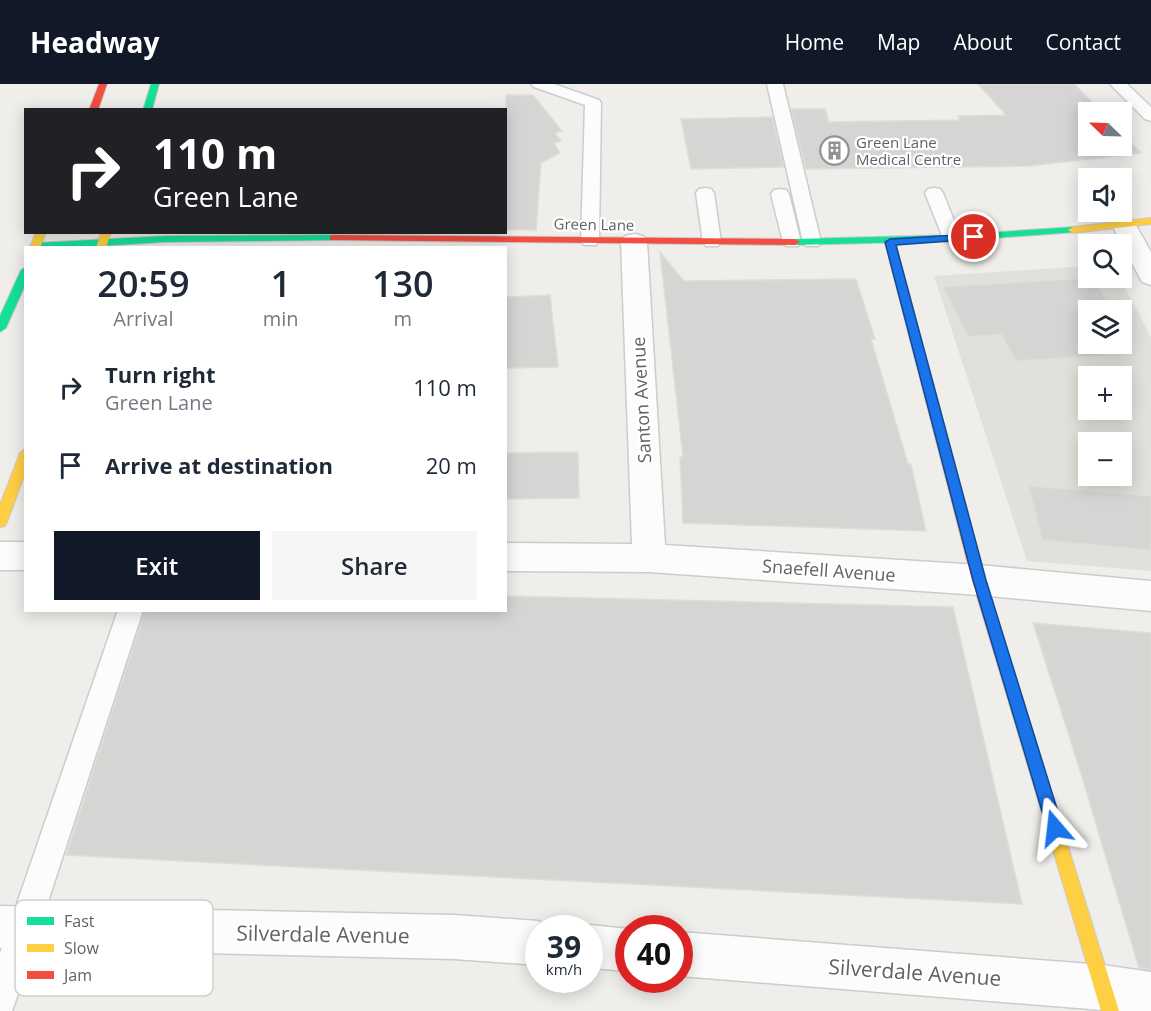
<!DOCTYPE html>
<meta charset="utf-8">
<style>
body{margin:0;font-family:"Open Sans",sans-serif;background:#f6f6f7;color:#1f2937;height:100vh;display:flex;flex-direction:column;font-size:22px;white-space:nowrap}
*{box-sizing:border-box;margin:0}
p{font-size:20px;color:#747a83}
.icon{flex:none;width:33px;height:33px;fill:none;stroke:currentColor;stroke-width:2;stroke-linecap:round;stroke-linejoin:round}
.map{position:relative;flex:1;overflow:hidden}
.side{position:absolute;left:24px;top:162px;width:483px;height:366px;display:flex;flex-direction:column;background:#fff;border-radius:0px;box-shadow:0 3px 15px #0003}
.side>*{flex:none}
.guide{position:absolute;left:24px;top:24px;width:483px;height:126px;border-radius:0px;box-shadow:0 3px 15px #0003;background:#202124;color:#fff;overflow:hidden}
.needle{width:39px;rotate:293deg}
.fabs{position:absolute;left:1078px;top:18px;display:grid;gap:12px}
.fabs a{display:grid;place-items:center;width:54px;height:54px;border-radius:0px;background:#fff;box-shadow:0 3px 15px #0003;font-size:30px}
.speed{position:absolute;left:525px;top:831px;display:flex;gap:12px;font-size:30px;font-weight:700;text-align:center}
.speed>*{display:grid;place-content:center;width:78px;height:78px;border-radius:50%;background:#fff;box-shadow:0 3px 15px #0003;line-height:1}
.speed small{font-size:15px;font-weight:400}
.speed .limit{border:9px solid #d22;background:#fff;color:#111}
.pin{position:absolute;display:grid;place-items:center;width:51px;height:51px;color:#fff;margin:-26px;border:3px solid #fff;border-radius:50%;box-shadow:0 2px 6px #0007}
.me{position:absolute;width:66px;margin:-33px;rotate:343deg;stroke-linejoin:round;filter:drop-shadow(0 0 4px #0008)}
.turn{display:flex;align-items:center;gap:21px;height:126px;padding:0 30px;font-size:27px}
.turn .icon{width:78px;height:78px;stroke-width:2.5}
.turn b{display:block;font-size:42px;line-height:51px}
.eta{display:flex;justify-content:space-evenly;align-items:center;height:102px;text-align:center}
.eta b{font-size:36px;font-weight:600;line-height:42px}
.action{display:flex;gap:12px;margin-top:auto;padding:12px 30px}
.action a{flex:1;height:69px;border-radius:0px;background:#111827;color:#fff;font-size:24px;font-weight:600;line-height:69px;text-align:center}
.action a+a{background:#f6f6f7;color:#1f2937}
ul{padding:0;list-style:none}
li{display:flex;align-items:center;gap:18px;height:78px;padding:0 30px}
li div{flex:1}
li b{display:block;font-size:22px}
li em{font-style:normal}
header{display:flex;align-items:center;gap:36px;box-sizing:border-box;height:84px;padding:0 30px;background:#111827;color:#fff}
header strong{font-size:28px}
nav{display:flex;gap:33px;margin-inline-start:auto;font-size:21px}
.map>svg:first-child{display:block}
.education{fill:#e2e0da;fill-rule:evenodd}
.building{fill:#d6d5d3;stroke:#deddd9;stroke-width:1.5}
.lines{fill:none;stroke-linecap:round;stroke-linejoin:round}
.lane-casing{stroke:#cbcccc;stroke-width:3}
.street-casing{stroke:#cbcccc;stroke-width:3}
.fast-casing{stroke:#cacacb;stroke-width:2}
.slow-casing{stroke:#cacacb;stroke-width:2}
.jam-casing{stroke:#cacacb;stroke-width:2}
.lane{fill:#fdfcfc;fill-rule:evenodd}
.street{fill:#fdfcfc;fill-rule:evenodd}
.fast{fill:#16e098;fill-rule:evenodd}
.slow{fill:#ffcf43;fill-rule:evenodd}
.jam{fill:#f24e42;fill-rule:evenodd}
.route{fill:#1a73e8;stroke:#114b97;stroke-width:1.5}
.labels{text-anchor:middle;dominant-baseline:central;stroke-width:4.5;stroke-linejoin:round;paint-order:stroke}
.far-poi-label{font-size:15px;fill:#5f6368;stroke:#fff;text-anchor:start}
.far-street-label{font-size:15px;fill:#5f6368;stroke:#fff}
.street-label{font-size:18px;fill:#5f6368;stroke:#fff}
.near-street-label{font-size:21px;fill:#5f6368;stroke:#fff}
.key{fill:#fff;stroke:#cfd0d2;stroke-width:1.5}
.key-label{font-size:16px;fill:#5f6368}
</style>
<header>
<strong>Headway</strong>
<nav><a>Home</a><a>Map</a><a>About</a><a>Contact</a></nav>
</header>
<div class="map">
<svg width="1151" height="927" viewBox="0 0 1151 927">
<rect width="100%" height="100%" fill="#efeeea"/>
<path class="education" d="M1089,182V194H1120L1151,253V487L1027,477L934,192ZM1089,226H1122V260H1089ZM1089,292H1122V326H1089ZM1089,358H1122V392H1089Z"/>
<g class="building">
<polygon points="978,0 1074,0 1102,28 1089,28 1089,62 1122,62 1122,49 1141,69 1029,82 806,85 791,25 825,25 829,38 960,36 958,32 1006,31"/>
<polygon points="506,11 533,11 562,47 555,49 561,57 554,59 560,69 541,79 536,146 506,146"/>
<polygon points="772,33 784,83 691,85 681,35"/>
<polygon points="660,168 684,197 856,195 875,255 871,255 908,380 911,380 926,447 683,439 680,373 683,373"/>
<polygon points="1089,194 1092,194 1114,226 1089,226 1089,260 1099,260 1106,271 1016,277 1001,250 968,253 943,203"/>
<polygon points="550,211 558,283 506,284 506,213"/>
<polygon points="578,368 579,414 506,415 506,369"/>
<polygon points="1029,402 1151,412 1151,466 1042,456"/>
<polygon points="506,512 953,523 1022,820 66,771 145,526 506,526"/>
<polygon points="1033,539 1151,549 1151,886 1139,884 1079,683"/>
</g>
<g class="lines">
<defs>
<g id="lane">
<polygon points="531,0 554,0 599,16 601,19 599,157 596,161 584,161 581,157 585,21 534,3"/>
<polygon points="767,0 783,0 821,158 818,162 806,162 803,158"/>
<polygon points="1110,0 1127,0 1151,23 1151,37 1145,35"/>
<polygon points="705,104 711,105 714,109 721,158 718,162 706,162 703,158 696,109 699,105"/>
<polygon points="934,104 940,105 943,109 961,154 958,158 946,158 943,154 925,109 928,105"/>
<polygon points="780,105 786,106 789,110 801,158 798,162 786,162 783,158 771,110 774,106"/>
<polygon points="118,526 143,526 16,916 12,927 0,927 0,869"/>
</g>
<g id="street">
<polygon points="1124,133 1133,136 1151,168 1151,201 1142,198 1112,141 1115,136"/>
<polygon points="634,150 643,152 647,158 665,461 979,481 1151,497 1151,527 979,511 649,488 506,487 506,459 632,460 621,158 625,152"/>
<rect x="0" y="458" width="26" height="28"/>
<polygon points="0,822 454,831 538,837 554,844 538,844 538,881 454,875 0,864"/>
<polygon points="590,841 628,845 628,887 590,884 590,844 582,844"/>
<polygon points="680,848 1103,881 1151,888 1151,927 1115,927 680,892"/>
</g>
<g id="fast">
<polygon points="151,0 159,0 152,26 143,26"/>
<polygon points="1073,143 1078,146 1077,148 952,157 795,161 790,158 795,155 952,151"/>
<polygon points="334,151 338,152 338,156 165,158 68,164 30,162 35,159 165,152"/>
<polygon points="26,183 26,199 6,244 0,248 0,232 21,186"/>
</g>
<g id="slow">
<polygon points="1151,134 1151,140 1073,149 1068,146 1073,143"/>
<polygon points="36,148 46,148 40,164 30,164"/>
<polygon points="101,148 111,148 106,164 96,164"/>
<polygon points="26,364 26,387 7,438 5,442 0,443 0,421 20,369"/>
<polygon points="1006,578 1011,580 1013,585 1119,927 1101,927 999,585 1001,580"/>
</g>
<g id="jam">
<polygon points="99,0 107,0 98,26 89,26"/>
<polygon points="334,151 795,155 800,158 795,161 330,156 330,152"/>
<polygon points="890,155 895,158 986,496 1013,585 1011,590 1006,592 1001,590 999,585 972,496 885,158"/>
</g>
</defs>
<use href="#lane" class="lane-casing"/>
<use href="#street" class="street-casing"/>
<use href="#fast" class="fast-casing"/>
<use href="#slow" class="slow-casing"/>
<use href="#jam" class="jam-casing"/>
<use href="#lane" class="lane"/>
<use href="#street" class="street"/>
<use href="#fast" class="fast"/>
<use href="#slow" class="slow"/>
<use href="#jam" class="jam"/>
</g>
<polygon class="route" points="974,150 977,151 977,155 896,161 986,496 1063,744 1061,750 1055,753 1049,750 1047,744 973,496 885,158 890,155"/>
<defs>
<symbol id="building-ring" viewBox="-11 -11 22 22"><circle r="9.5" fill="#fff" stroke="#919496" stroke-width="1.5"/><path d="M-4-6H4V6H1V3H-1V6H-4ZM-2.5-4.3h1.7v1.8h-1.7ZM.8-4.3h1.7v1.8H.8ZM-2.5-1h1.7V.8h-1.7ZM.8-1h1.7V.8H.8Z" fill="#919496"/></symbol>
</defs>
<g fill-rule="evenodd">
<use href="#building-ring" x="818" y="50" width="33" height="33"/>
</g>
<g class="labels">
<g class="far-poi-label">
<text x="856" y="58">Green Lane<tspan x="856" dy="17">Medical Centre</tspan></text>
</g>
<g class="far-street-label">
<text transform="translate(594 140) rotate(1)">Green Lane</text>
</g>
<g class="street-label">
<text transform="translate(641 316) rotate(-93)">Santon Avenue</text>
<text transform="translate(829 486) rotate(4)">Snaefell Avenue</text>
</g>
<g class="near-street-label">
<text transform="translate(323 850) rotate(1)">Silverdale Avenue</text>
<text transform="translate(915 888) rotate(4)">Silverdale Avenue</text>
</g>
</g>
<rect x="15" y="816" width="198" height="96" rx="9" class="key"/>
<rect x="27" y="833" width="27" height="8" fill="#16e098"/>
<rect x="27" y="860" width="27" height="8" fill="#ffcf43"/>
<rect x="27" y="887" width="27" height="8" fill="#f24e42"/>
<g class="key-label">
<text x="64" y="843">Fast</text>
<text x="64" y="870">Slow</text>
<text x="64" y="897">Jam</text>
</g>
</svg>
<div class="fabs">
<a><svg class="needle" viewBox="-14 -14 28 28"><path d="M0-13l5 13h-10z" fill="#e53935"/><path d="M0 13l5-13h-10z" fill="#747a83"/></svg></a>
<a><svg class="icon" aria-label="sound" viewBox="0 0 24 24"><path d="M4 9h4l5-4v14l-5-4H4zM17 9q2 3 0 6"/></svg></a>
<a><svg class="icon" aria-label="search" viewBox="0 0 24 24"><circle cx="10" cy="10" r="6"/><path d="M15 15l6 6"/></svg></a>
<a><svg class="icon" aria-label="layers" viewBox="0 0 24 24"><path d="M12 4l9 5-9 5-9-5zM3 14l9 5 9-5"/></svg></a>
<a>+</a>
<a>−</a>
</div>
<div class="speed"><div>39<small>km/h</small></div><div class="limit">40</div></div>
<div class="pin" style="left:974px;top:153px;background:#d93025"><svg class="icon" aria-label="arrive" viewBox="0 0 24 24"><path d="M6 21V4h12l-3 4 3 4H6"/></svg></div>
<svg class="me" style="left:1055px;top:744px" viewBox="-20 -20 40 40"><path d="M0-17L14 15 0 8-14 15z" fill="#1a73e8" stroke="#fff" stroke-width="4"/></svg>
<div class="guide">
<div class="turn"><svg class="icon" aria-label="right" viewBox="0 0 24 24"><path d="M7 20v-9h11M14 6l5 5-5 5"/></svg><div><b>110 m</b>Green Lane</div></div>
</div>
<section class="side">
<div class="eta">
<div><b>20:59</b><p>Arrival</p></div>
<div><b>1</b><p>min</p></div>
<div><b>130</b><p>m</p></div>
</div>
<ul>
<li><svg class="icon" aria-label="right" viewBox="0 0 24 24"><path d="M7 20v-9h11M14 6l5 5-5 5"/></svg><div><b>Turn right</b><p>Green Lane</p></div><em>110 m</em></li>
<li><svg class="icon" aria-label="arrive" viewBox="0 0 24 24"><path d="M6 21V4h12l-3 4 3 4H6"/></svg><div><b>Arrive at destination</b></div><em>20 m</em></li>
</ul>
<div class="action"><a>Exit</a><a>Share</a></div>
</section>
</div>
